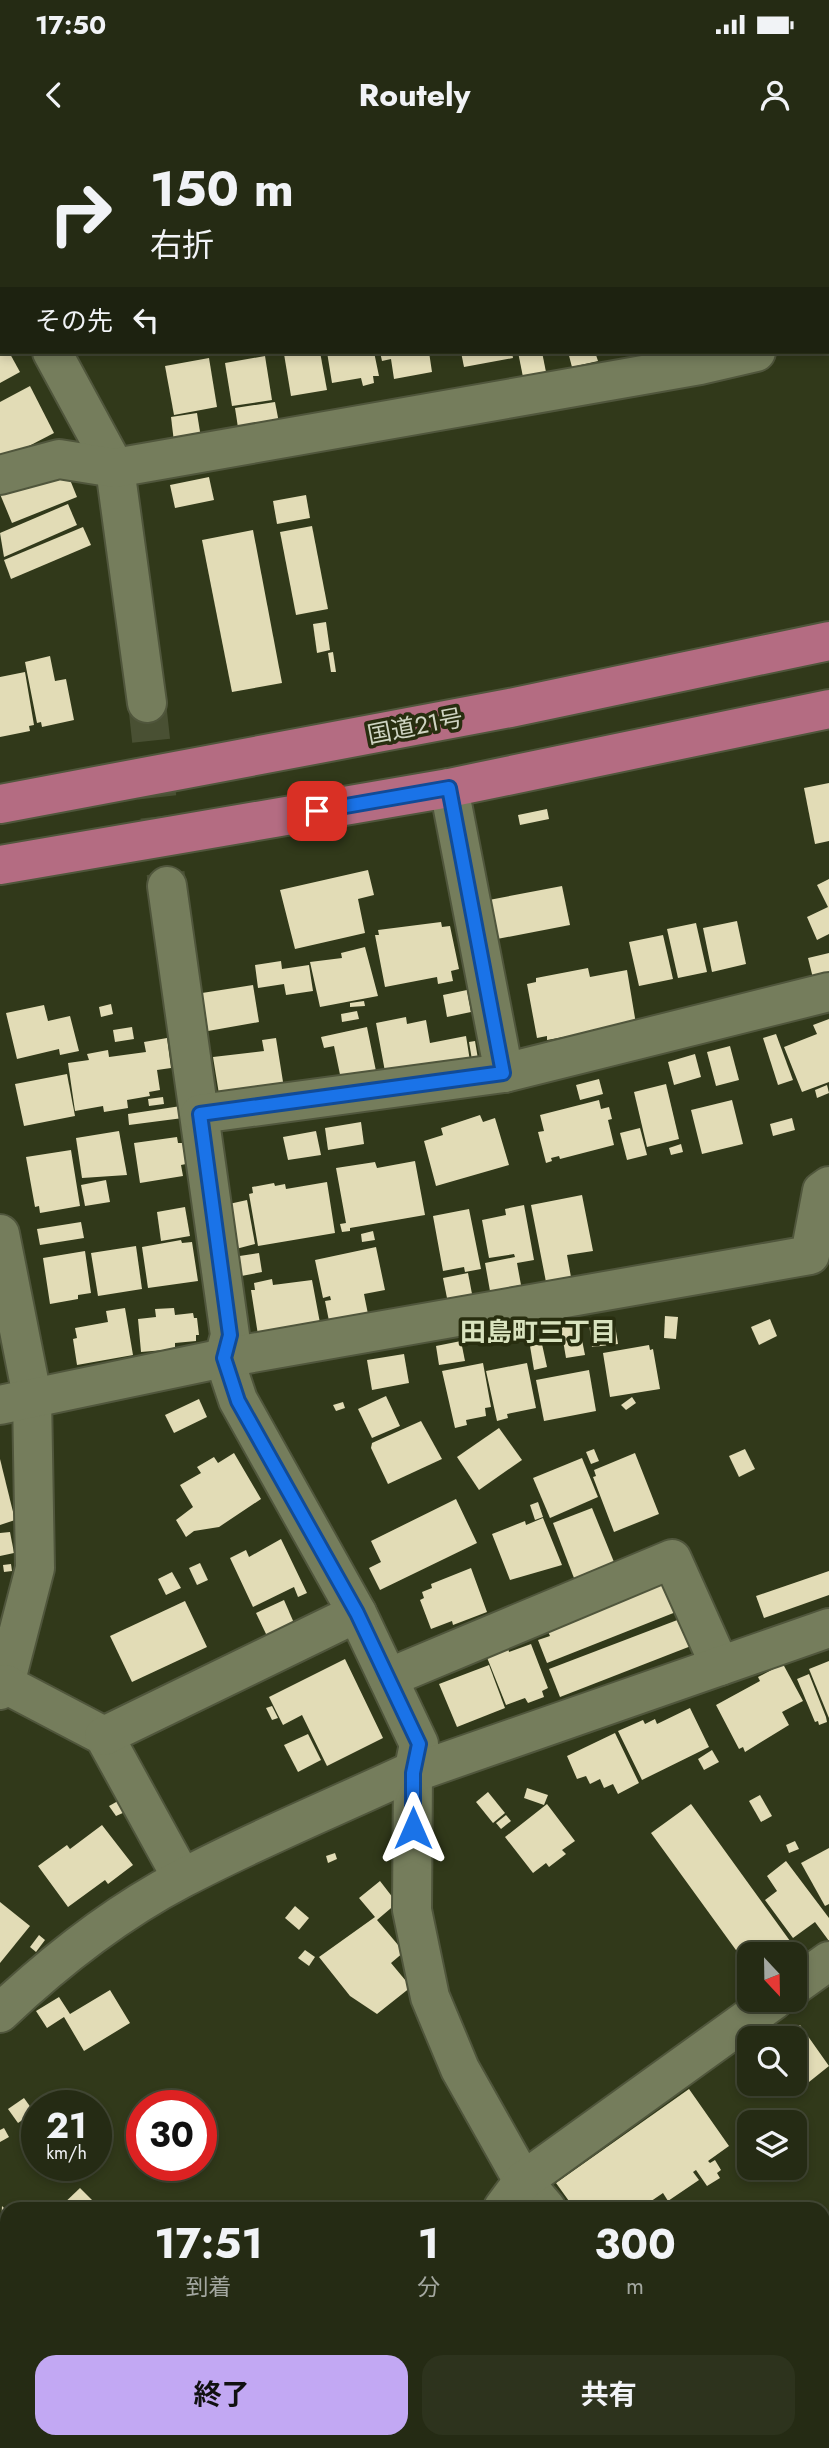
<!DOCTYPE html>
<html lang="ja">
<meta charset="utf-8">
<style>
body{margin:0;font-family:Jost,"Noto Sans JP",sans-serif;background:#2d331d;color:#f1f3f6;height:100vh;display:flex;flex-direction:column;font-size:26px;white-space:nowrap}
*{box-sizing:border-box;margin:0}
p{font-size:23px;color:#a3a7a0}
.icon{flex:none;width:38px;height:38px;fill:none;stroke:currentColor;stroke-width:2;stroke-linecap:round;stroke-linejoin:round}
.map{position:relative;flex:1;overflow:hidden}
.drawer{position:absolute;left:0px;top:2062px;width:830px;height:247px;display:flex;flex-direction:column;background:#252b14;border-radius:21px 21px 0 0;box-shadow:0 4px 10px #0003,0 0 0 2px #424734}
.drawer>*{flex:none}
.guide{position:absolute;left:0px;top:0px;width:830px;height:214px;box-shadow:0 4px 10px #0003,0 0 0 2px #424734;background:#252b14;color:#f1f3f6;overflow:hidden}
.needle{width:46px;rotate:158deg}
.controls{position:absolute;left:737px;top:1802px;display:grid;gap:14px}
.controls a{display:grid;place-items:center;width:70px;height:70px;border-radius:14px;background:#252b14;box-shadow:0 4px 10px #0003,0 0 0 2px #424734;font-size:35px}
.speed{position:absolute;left:21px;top:1950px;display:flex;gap:14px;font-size:35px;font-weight:700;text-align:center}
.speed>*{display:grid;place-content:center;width:91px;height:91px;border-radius:50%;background:#252b14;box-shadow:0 4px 10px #0003,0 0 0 2px #424734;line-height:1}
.speed small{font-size:18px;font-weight:400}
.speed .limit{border:10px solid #d22;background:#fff;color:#111}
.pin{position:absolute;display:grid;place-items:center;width:60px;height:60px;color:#fff;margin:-30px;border-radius:14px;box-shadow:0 4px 10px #0006}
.me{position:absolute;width:77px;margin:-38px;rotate:0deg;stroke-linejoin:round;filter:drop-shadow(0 0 5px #0008)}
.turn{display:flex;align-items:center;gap:24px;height:147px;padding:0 35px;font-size:32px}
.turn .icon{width:91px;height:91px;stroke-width:2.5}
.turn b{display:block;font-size:49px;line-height:60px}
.then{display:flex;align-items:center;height:66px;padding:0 35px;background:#0003;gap:14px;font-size:26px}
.eta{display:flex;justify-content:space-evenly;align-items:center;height:119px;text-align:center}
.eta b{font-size:42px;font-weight:700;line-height:49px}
.action{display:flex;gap:14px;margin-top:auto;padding:14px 35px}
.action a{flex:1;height:80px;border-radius:21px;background:#c2a8f3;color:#111;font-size:28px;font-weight:700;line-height:80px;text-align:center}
.action a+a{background:#2d331d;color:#f1f3f6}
.status{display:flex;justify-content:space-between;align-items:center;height:49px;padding:0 35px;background:#252b14;direction:ltr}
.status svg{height:19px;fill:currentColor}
header{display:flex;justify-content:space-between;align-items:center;height:91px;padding:0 35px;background:#252b14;font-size:32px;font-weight:700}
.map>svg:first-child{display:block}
.building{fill:#e2dcb6}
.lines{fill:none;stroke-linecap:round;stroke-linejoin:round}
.minor-tunnel{stroke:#495033;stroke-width:38;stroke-dasharray:38 19;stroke-linecap:butt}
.minor-casing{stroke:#50563c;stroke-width:42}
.highway-casing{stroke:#50563c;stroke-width:42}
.minor{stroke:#757d5c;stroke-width:38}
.highway{stroke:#b46c82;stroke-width:38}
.route-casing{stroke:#114b97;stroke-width:18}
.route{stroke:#1a73e8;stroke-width:12}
.labels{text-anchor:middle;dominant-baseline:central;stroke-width:7;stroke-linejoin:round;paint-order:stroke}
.street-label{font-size:24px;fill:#cfd4c2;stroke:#282e0f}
.neighbourhood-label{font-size:26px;font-weight:bold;fill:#d9e3be;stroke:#282e0f}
</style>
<div class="status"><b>17:50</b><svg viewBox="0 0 49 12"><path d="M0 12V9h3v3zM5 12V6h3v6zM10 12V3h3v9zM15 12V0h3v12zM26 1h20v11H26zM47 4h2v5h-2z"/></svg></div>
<header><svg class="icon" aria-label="back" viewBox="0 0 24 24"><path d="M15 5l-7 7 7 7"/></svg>Routely<svg class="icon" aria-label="person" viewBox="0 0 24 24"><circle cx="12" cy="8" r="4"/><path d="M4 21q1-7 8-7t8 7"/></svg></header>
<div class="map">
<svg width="829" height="2308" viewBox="0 0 829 2308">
<rect width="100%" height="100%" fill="#31391a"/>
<g class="building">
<polygon points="0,212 9,212 20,232 0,243"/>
<polygon points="295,212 320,212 327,250 291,256 284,214"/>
<polygon points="327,212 374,212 379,236 373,236 374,243 363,246 361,238 332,243"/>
<polygon points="380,212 429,212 432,232 394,239 391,219 382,221"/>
<polygon points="461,212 512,212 513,218 464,227"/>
<polygon points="518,212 542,212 547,237 524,242"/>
<polygon points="568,212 595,212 598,221 572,227"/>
<polygon points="632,212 670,212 633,220"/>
<polygon points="265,216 272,260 232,266 225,223"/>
<polygon points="209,218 217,267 174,275 165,226"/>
<polygon points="30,246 54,293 0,321 0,262"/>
<polygon points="275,262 280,288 239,294 235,268"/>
<polygon points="197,273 201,298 174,302 171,277"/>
<polygon points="62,320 77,357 12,383 0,354"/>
<polygon points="209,337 214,360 175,368 170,345"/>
<polygon points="306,355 310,378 277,384 273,361"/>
<polygon points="68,364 77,385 4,417 0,393"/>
<polygon points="312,386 328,469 296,475 280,392"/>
<polygon points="83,387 91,405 11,439 4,420"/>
<polygon points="253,390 282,543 232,552 202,400"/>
<polygon points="326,482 330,510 317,513 313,484"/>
<polygon points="333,512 336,532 331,532 328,513"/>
<polygon points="50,516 55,541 66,539 74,580 42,587 41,582 37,583 25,522"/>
<polygon points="25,532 34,585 29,586 30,591 0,597 0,537"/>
<polygon points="829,643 829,701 815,704 804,648"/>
<polygon points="547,669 549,679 520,685 518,675"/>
<polygon points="368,730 374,755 358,759 365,793 295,809 280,750"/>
<polygon points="829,739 829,794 817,800 807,777 828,767 817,745"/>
<polygon points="562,746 570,785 497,799 489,760"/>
<polygon points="737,781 746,824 712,832 703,788"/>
<polygon points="441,782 442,787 450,786 459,829 451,831 453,841 438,844 437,837 385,847 375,795 379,795 378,790"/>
<polygon points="696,783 707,832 678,838 667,789"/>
<polygon points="663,795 673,839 639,846 629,802"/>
<polygon points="365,807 378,856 320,867 310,822 342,818 341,813"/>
<polygon points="829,813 829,839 814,842 808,818"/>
<polygon points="281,821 282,829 309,825 313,851 286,855 284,844 258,848 255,825"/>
<polygon points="588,828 590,837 627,830 636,884 547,900 547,896 537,898 527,844 536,842 536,838"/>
<polygon points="253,845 259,882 208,891 202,853"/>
<polygon points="467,850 471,872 447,877 443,855"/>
<polygon points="364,861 365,866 350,867 350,863"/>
<polygon points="111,864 113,874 101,877 99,867"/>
<polygon points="44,865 48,881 70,876 79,911 60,915 59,909 17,919 6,873"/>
<polygon points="357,871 359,879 342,882 341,874"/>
<polygon points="406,877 407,884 426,880 430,903 466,896 470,921 386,937 376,883"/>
<polygon points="829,879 829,942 802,952 784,907 817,894 813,885"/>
<polygon points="132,887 134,899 115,902 113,890"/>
<polygon points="367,887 377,936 342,944 334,906 324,908 321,897"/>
<polygon points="776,894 793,940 778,945 763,898"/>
<polygon points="167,898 171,928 157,930 160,950 149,952 150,956 127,960 128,968 104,972 103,966 75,971 68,923 89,920 87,914 108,910 109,917 146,912 144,902"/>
<polygon points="276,898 284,948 219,954 213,917 264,911 262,900"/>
<polygon points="475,901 478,919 472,920 469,902"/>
<polygon points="730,906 739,940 716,946 707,912"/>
<polygon points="695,914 701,937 674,945 668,922"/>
<polygon points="67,934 75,976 24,986 15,944"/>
<polygon points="599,939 603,954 580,960 576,945"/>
<polygon points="666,944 679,999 647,1007 634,952"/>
<polygon points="827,945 829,953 817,958 815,950"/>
<polygon points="163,957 164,964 149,966 148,959"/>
<polygon points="599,960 601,969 609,967 612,979 608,980 614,1005 560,1019 559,1016 551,1018 552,1021 546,1023 538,992 544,991 540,975"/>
<polygon points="732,960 743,1004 702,1014 691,970"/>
<polygon points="181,966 183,978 129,985 128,974"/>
<polygon points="480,975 483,982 495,978 509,1025 436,1046 424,1001 443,995 441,988"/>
<polygon points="792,978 795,990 773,996 770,984"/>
<polygon points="361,982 364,1004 328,1010 325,988"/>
<polygon points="640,988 647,1015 627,1020 620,993"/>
<polygon points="119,991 127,1035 82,1038 76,998"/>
<polygon points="316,991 321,1015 288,1020 283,997"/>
<polygon points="177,997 178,1003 183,1003 186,1024 181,1025 183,1036 140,1043 134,1003"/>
<polygon points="681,1004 683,1012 671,1015 669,1008"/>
<polygon points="71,1010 80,1066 40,1073 39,1066 35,1067 26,1017"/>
<polygon points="415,1021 425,1075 350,1088 350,1091 342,1092 340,1084 346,1083 336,1028 375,1022 377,1028"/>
<polygon points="106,1040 110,1062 85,1066 81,1045"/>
<polygon points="327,1042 335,1093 258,1106 249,1054 253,1053 252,1047 274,1043 275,1046 285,1044 286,1049"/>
<polygon points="582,1055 593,1111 567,1115 571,1137 546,1142 531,1065"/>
<polygon points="247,1060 255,1104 232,1110 229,1064"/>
<polygon points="524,1065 534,1120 517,1123 521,1145 490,1151 485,1123 515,1117 514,1114 489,1118 482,1080 506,1075 505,1069"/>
<polygon points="185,1067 190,1096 161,1101 157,1072"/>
<polygon points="469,1069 481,1129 465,1132 464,1127 443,1131 433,1076"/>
<polygon points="81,1082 84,1098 40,1105 37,1089"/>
<polygon points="373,1091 375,1100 362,1102 361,1094"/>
<polygon points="181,1100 182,1103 192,1102 198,1141 148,1148 142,1107"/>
<polygon points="136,1106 142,1149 98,1156 91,1113"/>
<polygon points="376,1107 385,1150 364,1154 369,1179 330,1186 325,1161 331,1160 330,1156 323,1158 315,1120"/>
<polygon points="85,1111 91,1153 78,1155 78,1159 50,1164 43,1118"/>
<polygon points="259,1113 262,1132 236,1137 233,1117"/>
<polygon points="468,1133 473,1159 448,1163 443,1138"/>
<polygon points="272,1139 273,1145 312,1140 320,1183 258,1195 251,1150 255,1150 254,1143"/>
<polygon points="125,1168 133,1215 77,1225 73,1199 77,1198 75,1188 108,1182 106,1171"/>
<polygon points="174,1168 175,1175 193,1173 194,1178 197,1178 199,1195 196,1195 196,1201 175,1203 175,1209 141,1212 138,1179 156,1177 155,1169"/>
<polygon points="665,1176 678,1177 676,1199 664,1198"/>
<polygon points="614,1179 618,1204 592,1207 589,1183"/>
<polygon points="770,1179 777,1196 759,1205 751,1187"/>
<polygon points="578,1180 585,1215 566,1218 560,1183"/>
<polygon points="461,1201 465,1221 439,1225 436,1206"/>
<polygon points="542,1204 547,1227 534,1230 530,1206"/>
<polygon points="649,1205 650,1210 653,1209 660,1249 610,1257 603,1213"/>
<polygon points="404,1214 409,1243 372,1250 367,1220"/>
<polygon points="483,1223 491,1267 485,1268 486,1276 466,1280 467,1285 455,1288 442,1231"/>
<polygon points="527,1223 536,1268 507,1274 508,1278 497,1281 486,1231"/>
<polygon points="589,1230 596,1271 544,1281 536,1240"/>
<polygon points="386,1256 400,1286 372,1298 358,1269"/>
<polygon points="632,1257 636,1263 626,1270 621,1265"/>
<polygon points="199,1259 207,1277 174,1293 165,1275"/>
<polygon points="343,1262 345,1268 336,1271 333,1265"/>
<polygon points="421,1281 442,1319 388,1344 371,1308 372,1303"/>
<polygon points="499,1288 522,1320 479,1350 457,1317"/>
<polygon points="594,1309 599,1321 591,1324 586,1312"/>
<polygon points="745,1309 755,1329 739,1337 729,1316"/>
<polygon points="234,1313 261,1359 219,1387 194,1391 186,1397 176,1380 193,1367 180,1345 201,1333 197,1327 214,1317 218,1323"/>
<polygon points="635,1313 659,1374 614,1392 593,1337 596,1336 594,1330"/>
<polygon points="582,1318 598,1357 550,1378 533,1338"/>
<polygon points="0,1319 15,1380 0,1385"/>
<polygon points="456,1359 477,1403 380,1450 369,1428 381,1422 371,1401"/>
<polygon points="538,1362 543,1377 535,1380 530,1365"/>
<polygon points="592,1368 614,1422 574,1438 553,1383"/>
<polygon points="543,1378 562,1425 510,1440 492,1394 525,1381 526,1385"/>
<polygon points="10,1392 14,1413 0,1416 0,1393"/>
<polygon points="281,1399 307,1453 298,1457 294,1447 253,1467 230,1418 246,1410 249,1417"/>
<polygon points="200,1423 208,1440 197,1445 189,1428"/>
<polygon points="11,1424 12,1431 4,1432 3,1425"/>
<polygon points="471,1428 487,1472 453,1485 452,1481 431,1489 420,1460 424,1458 422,1452 432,1448 431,1444"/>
<polygon points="829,1431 829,1455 764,1478 756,1456"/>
<polygon points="172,1432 181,1448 166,1455 158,1439"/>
<polygon points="669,1439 681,1470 547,1523 538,1500 550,1496 546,1487"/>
<polygon points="284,1460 294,1483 267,1496 256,1473"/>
<polygon points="185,1461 207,1507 132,1542 110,1496"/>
<polygon points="680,1479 691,1506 560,1557 549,1529"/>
<polygon points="531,1504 548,1548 542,1551 544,1557 528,1563 525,1558 506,1565 486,1515 508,1507 509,1512"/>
<polygon points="345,1519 383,1598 327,1626 302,1575 283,1585 269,1557"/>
<polygon points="829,1521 829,1578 809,1529"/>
<polygon points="783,1524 803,1561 782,1572 789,1585 745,1612 743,1607 739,1609 716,1565 760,1541 758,1537"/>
<polygon points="489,1525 505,1568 457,1587 439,1544"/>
<polygon points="809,1534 826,1577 827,1582 819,1585 818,1581 815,1582 797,1539"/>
<polygon points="272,1566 278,1578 272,1580 266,1568"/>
<polygon points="690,1568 709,1607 642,1640 618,1591 643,1580 645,1584 655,1579 657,1584"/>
<polygon points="615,1593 639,1643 618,1654 613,1644 604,1648 600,1639 590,1644 586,1636 577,1639 567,1616"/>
<polygon points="308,1594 321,1620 298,1632 284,1605"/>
<polygon points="712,1610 719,1622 704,1630 698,1619"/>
<polygon points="527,1648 548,1655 544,1665 524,1658"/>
<polygon points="488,1652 505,1673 493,1683 476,1662"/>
<polygon points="760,1655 772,1676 761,1682 749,1661"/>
<polygon points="118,1661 125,1672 116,1676 109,1666"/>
<polygon points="547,1664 575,1701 562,1710 566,1714 549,1727 546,1723 533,1733 505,1697"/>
<polygon points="691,1664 798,1812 794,1815 749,1815 749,1828 651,1693"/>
<polygon points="506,1675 511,1681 501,1689 496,1683"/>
<polygon points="102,1685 133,1725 108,1744 105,1740 68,1767 38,1726 67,1705 70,1709"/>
<polygon points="795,1701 799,1709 789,1713 786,1705"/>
<polygon points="829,1708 829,1764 825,1766 801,1723"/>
<polygon points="335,1713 337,1719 328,1723 326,1716"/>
<polygon points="786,1721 829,1778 829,1801 815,1782 793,1798 765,1760 777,1751 767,1736"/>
<polygon points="380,1741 397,1763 377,1780 404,1812 391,1823 411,1847 377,1874 350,1856 319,1817 375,1777 359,1758"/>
<polygon points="0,1762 30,1786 0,1823"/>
<polygon points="295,1766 309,1778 299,1790 285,1778"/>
<polygon points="39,1795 45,1800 36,1812 30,1807"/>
<polygon points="305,1810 315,1817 309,1826 298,1818"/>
<polygon points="110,1850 130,1883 84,1911 64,1877 47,1888 36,1871 59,1857 70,1874"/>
<polygon points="793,1885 796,1888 800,1885 829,1926 799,1950 794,1943 794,1899 774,1899"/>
<polygon points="689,1949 729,2006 708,2021 710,2023 715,2020 721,2030 717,2033 720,2038 707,2046 696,2030 693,2032 699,2040 668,2061 663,2053 641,2068 574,2068 556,2043"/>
<polygon points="24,1958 34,1972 18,1983 8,1969"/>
<polygon points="4,1988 9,1997 0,2002 0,1990"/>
<polygon points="80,2048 100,2068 59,2068"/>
<polygon points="2,2066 7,2071 7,2097 0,2105"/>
<polygon points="243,2301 296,2301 303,2306 238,2308"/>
</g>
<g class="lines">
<polyline class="minor-tunnel" points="147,563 167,746"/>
<defs>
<g id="minor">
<polyline points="661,0 661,2"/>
<polyline points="590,2 601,0"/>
<polyline points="0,116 2,119"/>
<polyline points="828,194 829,194"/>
<polyline points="52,212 115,328 147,563"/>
<polyline points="0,335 59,319 115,328 700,225 756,212"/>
<polyline points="449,648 504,933"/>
<polyline points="167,746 230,1195 224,1218 238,1260 357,1473 419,1604 413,1633 412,1770 430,1857 460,1929 523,2041 546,2068"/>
<polyline points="200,974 504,933 829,852"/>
<polyline points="0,1094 32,1256 35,1428 5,1544 0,1550"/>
<polyline points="0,1265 224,1218 810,1115 822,1051 829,1046"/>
<polyline points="388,1538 672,1419 720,1526"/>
<polyline points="5,1544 104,1596 182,1738"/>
<polyline points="104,1596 357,1473"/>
<polyline points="794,1846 829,1821"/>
<path d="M0,1873C55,1821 116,1773 183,1738C257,1699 335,1667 410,1632L413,1633L829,1488"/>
<polyline points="503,2068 523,2041 774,1860"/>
<polyline points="822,2243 829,2239"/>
<polyline points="720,2301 725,2308"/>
<polyline points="329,2308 334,2301"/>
</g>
<g id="highway">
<polyline points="0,664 510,568 829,501"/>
<polyline points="0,725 449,648 829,569"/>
</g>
</defs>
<use href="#minor" class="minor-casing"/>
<use href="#highway" class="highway-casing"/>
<use href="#minor" class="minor"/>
<use href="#highway" class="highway"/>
</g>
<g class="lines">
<defs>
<polyline id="route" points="317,671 449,648 503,933 200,974 230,1195 224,1218 238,1261 357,1473 419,1604 413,1633 413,1688"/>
</defs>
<use href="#route" class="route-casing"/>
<use href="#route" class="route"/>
</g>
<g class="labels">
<g class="street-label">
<text transform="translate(415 586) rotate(-11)">国道21号</text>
</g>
<g class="neighbourhood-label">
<text x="538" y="1192">田島町三丁目</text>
</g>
</g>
</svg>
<div class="controls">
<a><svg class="needle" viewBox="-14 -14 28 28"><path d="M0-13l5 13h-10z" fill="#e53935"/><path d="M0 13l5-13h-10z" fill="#a3a7a0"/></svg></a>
<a><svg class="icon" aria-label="search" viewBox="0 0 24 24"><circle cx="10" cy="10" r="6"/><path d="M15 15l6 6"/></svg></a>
<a><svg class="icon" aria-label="layers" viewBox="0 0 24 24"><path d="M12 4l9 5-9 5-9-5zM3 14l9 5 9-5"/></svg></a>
</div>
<div class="speed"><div>21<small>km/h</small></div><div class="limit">30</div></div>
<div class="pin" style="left:317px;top:671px;background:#d93025"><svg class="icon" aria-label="arrive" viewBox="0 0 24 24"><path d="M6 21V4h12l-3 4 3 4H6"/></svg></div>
<svg class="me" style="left:413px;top:1688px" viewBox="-20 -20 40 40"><path d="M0-17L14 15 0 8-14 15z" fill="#1a73e8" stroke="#fff" stroke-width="4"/></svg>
<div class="guide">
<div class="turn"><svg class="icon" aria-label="right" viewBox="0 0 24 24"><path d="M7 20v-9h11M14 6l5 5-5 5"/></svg><div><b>150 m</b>右折</div></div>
<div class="then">その先<svg class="icon" aria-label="left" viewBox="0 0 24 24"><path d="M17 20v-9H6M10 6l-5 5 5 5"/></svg></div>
</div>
<section class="drawer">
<div class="eta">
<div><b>17:51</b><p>到着</p></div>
<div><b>1</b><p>分</p></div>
<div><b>300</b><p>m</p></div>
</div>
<div class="action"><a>終了</a><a>共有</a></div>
</section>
</div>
